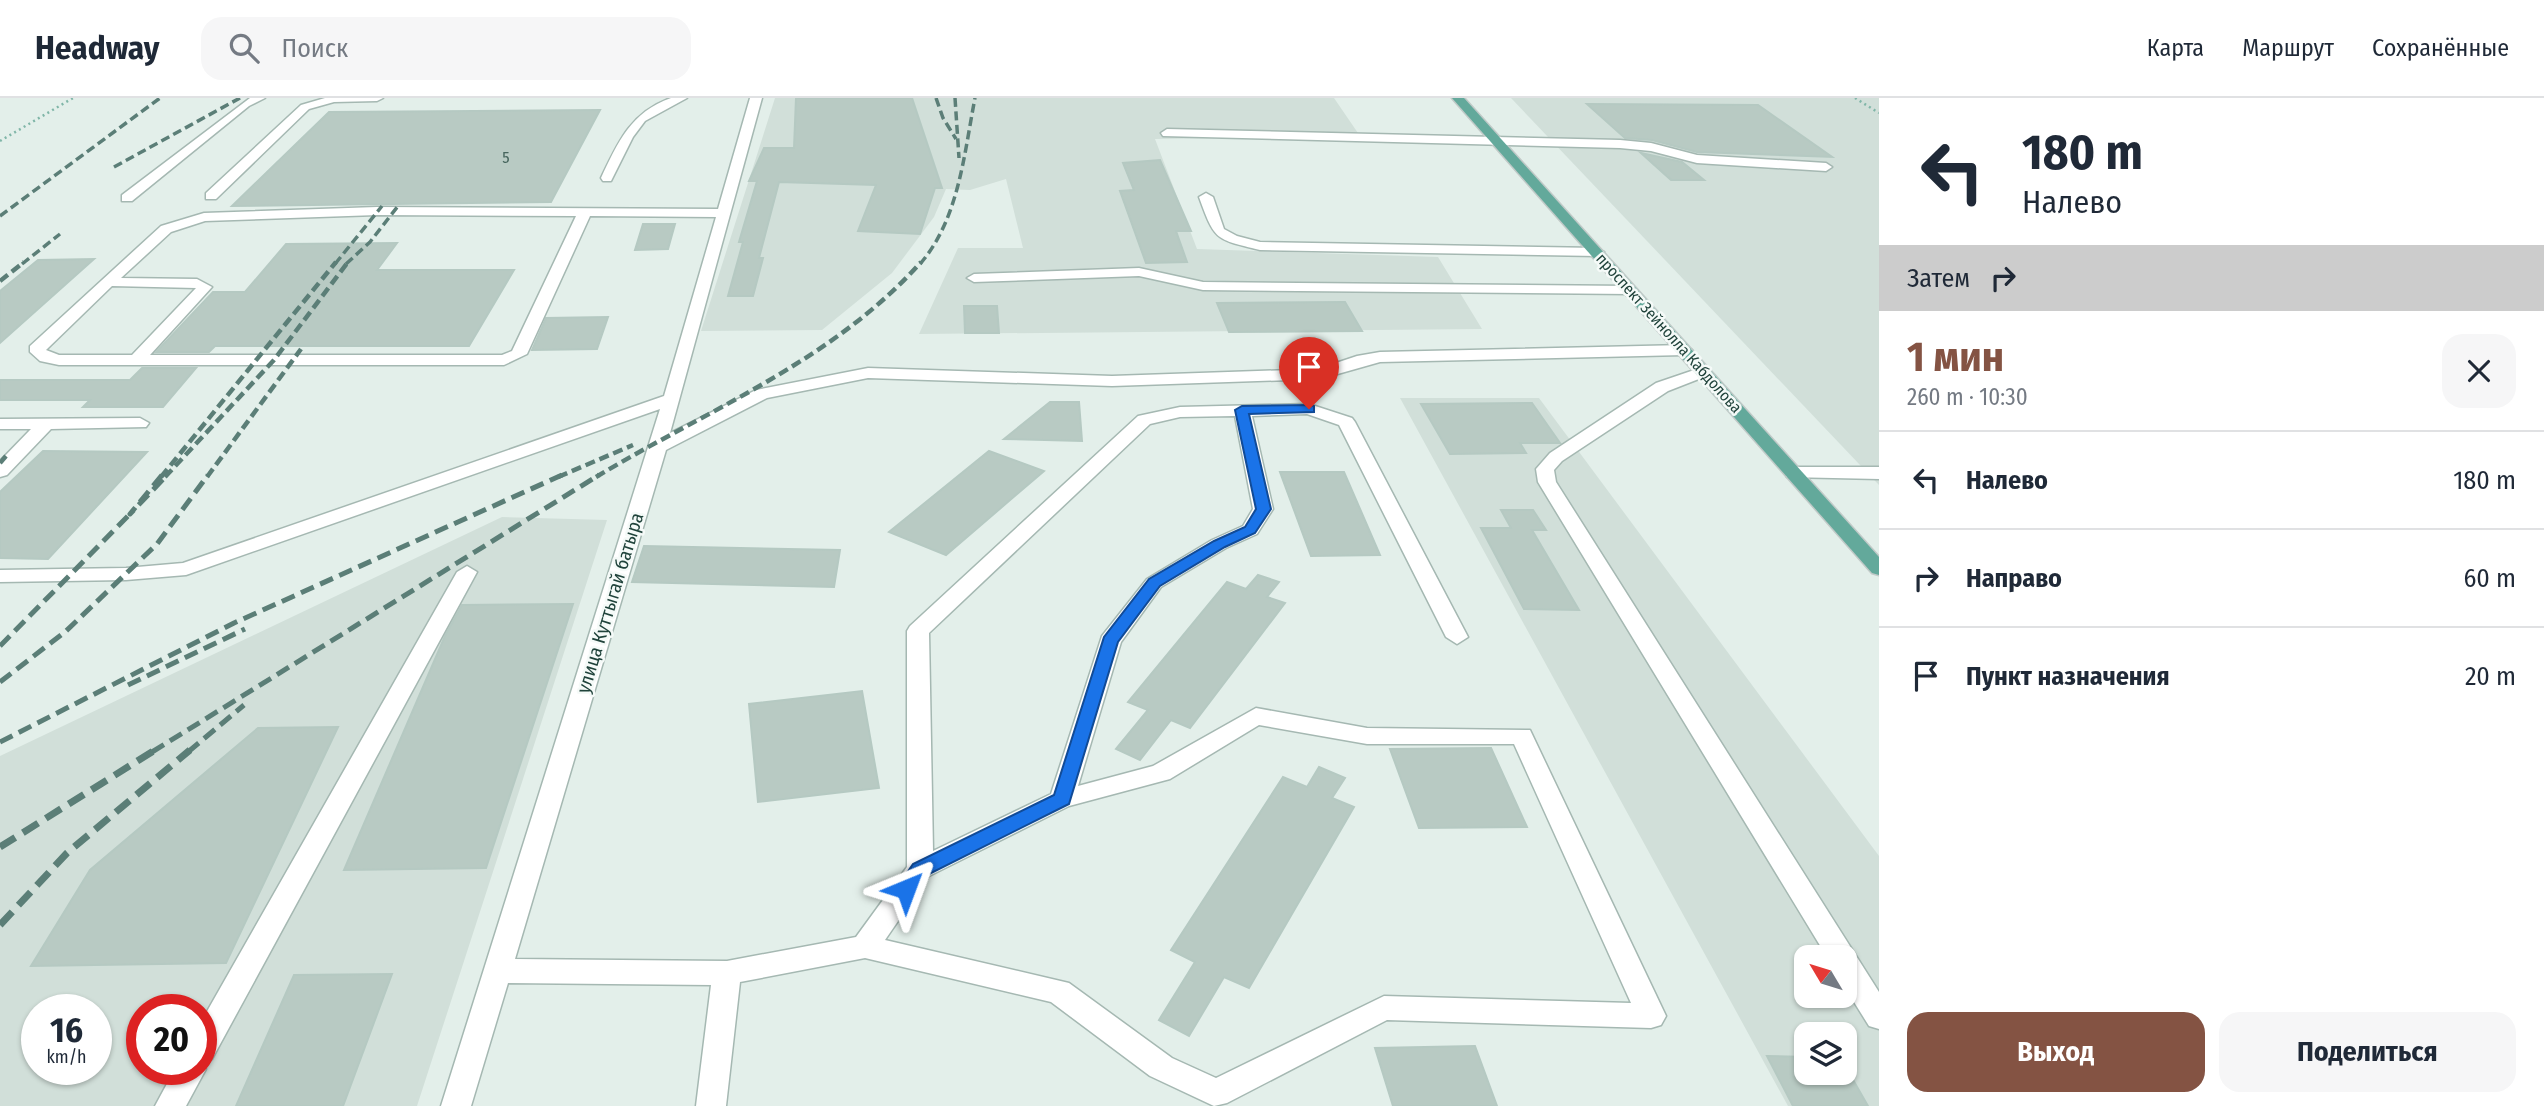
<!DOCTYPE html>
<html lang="ru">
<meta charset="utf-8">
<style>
body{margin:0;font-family:"Fira Sans Condensed",sans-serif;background:#f6f6f7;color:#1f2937;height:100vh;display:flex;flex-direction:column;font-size:26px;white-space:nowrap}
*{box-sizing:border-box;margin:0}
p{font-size:23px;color:#747a83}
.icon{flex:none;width:38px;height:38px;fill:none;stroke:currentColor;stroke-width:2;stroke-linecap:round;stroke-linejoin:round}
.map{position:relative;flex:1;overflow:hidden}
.side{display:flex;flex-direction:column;background:#fff;width:665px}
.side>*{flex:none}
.top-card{background:#fff;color:#1f2937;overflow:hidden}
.needle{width:46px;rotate:308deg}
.buttons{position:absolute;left:1794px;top:847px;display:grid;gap:14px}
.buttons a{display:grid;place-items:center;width:63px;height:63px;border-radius:14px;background:#fff;box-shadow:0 2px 5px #0004;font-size:35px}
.speed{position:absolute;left:21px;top:896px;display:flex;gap:14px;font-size:35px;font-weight:700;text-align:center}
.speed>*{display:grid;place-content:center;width:91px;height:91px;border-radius:50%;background:#fff;box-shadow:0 2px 5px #0004;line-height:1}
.speed small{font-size:18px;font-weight:400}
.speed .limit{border:10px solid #d22;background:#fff;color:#111}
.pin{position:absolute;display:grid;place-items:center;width:60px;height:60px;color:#fff;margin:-72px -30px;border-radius:50% 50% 50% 0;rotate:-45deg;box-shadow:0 0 7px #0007}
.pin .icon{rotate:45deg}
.me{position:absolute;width:77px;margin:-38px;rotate:44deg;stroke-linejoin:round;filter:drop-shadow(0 0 5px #0008)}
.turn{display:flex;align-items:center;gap:24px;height:147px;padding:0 28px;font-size:32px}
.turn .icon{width:91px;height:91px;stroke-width:2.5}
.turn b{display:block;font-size:49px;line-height:60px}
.then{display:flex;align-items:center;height:66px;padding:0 28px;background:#0003;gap:14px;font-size:26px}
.round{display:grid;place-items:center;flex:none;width:74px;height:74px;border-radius:21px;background:#f6f6f7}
.head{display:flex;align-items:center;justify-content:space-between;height:119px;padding:0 28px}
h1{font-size:42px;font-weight:700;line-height:52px;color:#845343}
.button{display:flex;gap:14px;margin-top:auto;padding:14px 28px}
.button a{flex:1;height:80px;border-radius:21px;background:#845343;color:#fff;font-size:28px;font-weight:700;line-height:80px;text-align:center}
.button a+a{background:#f6f6f7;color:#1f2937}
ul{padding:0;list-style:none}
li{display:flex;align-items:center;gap:21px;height:98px;padding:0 28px;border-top:2px solid #e0e1e3}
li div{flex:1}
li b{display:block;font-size:26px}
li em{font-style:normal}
header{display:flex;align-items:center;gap:42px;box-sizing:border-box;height:98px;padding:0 35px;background:#fff;border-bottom:2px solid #e0e1e3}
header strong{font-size:33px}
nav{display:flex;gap:38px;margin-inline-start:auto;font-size:24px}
.search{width:490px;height:63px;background:#f6f6f7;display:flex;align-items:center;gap:18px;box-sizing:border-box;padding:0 24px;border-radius:21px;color:#747a83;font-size:26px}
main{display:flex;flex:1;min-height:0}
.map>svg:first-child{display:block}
.built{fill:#d1dfd9;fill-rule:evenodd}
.building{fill:#b8cac3;stroke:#b5c9c2;stroke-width:2}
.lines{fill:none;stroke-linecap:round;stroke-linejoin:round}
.minor-casing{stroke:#a5b8b2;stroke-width:3}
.major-casing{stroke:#c1cac8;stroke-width:3}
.path{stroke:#80b6a8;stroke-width:2.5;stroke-dasharray:2 3.5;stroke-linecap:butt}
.minor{fill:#fff;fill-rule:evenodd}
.major{fill:#63a99b;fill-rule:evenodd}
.rail-far3{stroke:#5b7e77;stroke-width:3.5;stroke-dasharray:9 4.5;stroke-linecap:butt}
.rail-far2{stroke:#5b7e77;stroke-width:4.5;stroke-dasharray:10 5;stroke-linecap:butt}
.rail-far1{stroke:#5b7e77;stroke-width:5;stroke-dasharray:14 7;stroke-linecap:butt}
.rail{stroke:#5b7e77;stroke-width:7;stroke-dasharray:18 9;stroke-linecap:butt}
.route{fill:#1a73e8;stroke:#114b97;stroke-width:2}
.labels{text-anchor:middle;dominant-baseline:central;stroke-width:5;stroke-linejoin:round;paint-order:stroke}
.number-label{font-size:16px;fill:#46655d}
.far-street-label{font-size:16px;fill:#20433b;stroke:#f5faf8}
.street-label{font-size:19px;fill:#20433b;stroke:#f5faf8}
</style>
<header>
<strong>Headway</strong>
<div class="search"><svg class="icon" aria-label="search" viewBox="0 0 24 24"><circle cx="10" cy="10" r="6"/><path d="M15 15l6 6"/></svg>Поиск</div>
<nav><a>Карта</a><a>Маршрут</a><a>Сохранённые</a></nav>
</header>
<main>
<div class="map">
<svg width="1879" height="1008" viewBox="0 0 1879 1008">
<rect width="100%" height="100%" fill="#e3efea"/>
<g class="built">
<polygon points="775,0 1334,0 1360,38 1155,41 1197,151 1438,159 1482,231 919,236 958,150 1023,150 1006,81 970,92 946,91 934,119 892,175 822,232 701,233"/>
<polygon points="1511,0 1879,0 1879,387"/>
<path d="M1400,300H1539L1879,758V1008H1788ZM1806,859H1844V898H1806ZM1806,936H1844V975H1806Z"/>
<path d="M502,419L607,422L417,1008H0V658ZM37,912H96V971H37ZM142,912H201V971H142Z"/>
</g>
<g class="building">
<polygon points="796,0 912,0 942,90 935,90 920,136 858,133 876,87 779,84 759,160 763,160 753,198 728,198 743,144 739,144 757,83 749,83 764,50 794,50"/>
<polygon points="1587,6 1758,7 1832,59 1697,54 1652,42 1625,40"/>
<polygon points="600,12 551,104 232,108 329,14"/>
<polygon points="1641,55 1682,64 1704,82 1671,82"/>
<polygon points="1160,62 1191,133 1176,133 1187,164 1146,165 1120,93 1134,92 1123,65"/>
<polygon points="643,126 675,126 668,151 635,152"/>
<polygon points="397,145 377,172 514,172 469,248 215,248 209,254 156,254 213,194 245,194 286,146"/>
<polygon points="94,161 0,245 0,193 38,162"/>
<polygon points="1345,204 1362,233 1229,234 1217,205"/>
<polygon points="964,208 997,208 999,235 965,235"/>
<polygon points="608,219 597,251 532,252 546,220"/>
<polygon points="142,270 196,270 163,309 83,309 90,302 0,302 0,282 130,282"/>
<polygon points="1050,304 1079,304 1082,343 1004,341"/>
<polygon points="1532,305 1560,345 1520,345 1526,355 1450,356 1421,306"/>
<polygon points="43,353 147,354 48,461 0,460 0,394"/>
<polygon points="989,353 1044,373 946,457 889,434"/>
<polygon points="1280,374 1344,374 1380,457 1311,458"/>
<polygon points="1501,412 1533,412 1546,432 1532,432 1579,512 1524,511 1481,430 1511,430"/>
<polygon points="644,448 840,452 834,489 632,484"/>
<polygon points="1258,477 1279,484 1267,499 1285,505 1190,630 1171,622 1140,662 1116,651 1148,612 1128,604 1227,484 1246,491"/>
<polygon points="573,506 486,770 344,772 445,538 462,507"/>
<polygon points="862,593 879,690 758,704 749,606"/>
<polygon points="338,629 226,865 31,868 90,772 258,630"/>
<polygon points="1491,650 1527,729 1419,730 1390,651"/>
<polygon points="1319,669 1345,680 1332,700 1354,709 1249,890 1224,879 1189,938 1159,922 1195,864 1171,852 1283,679 1307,689"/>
<polygon points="392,876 343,1008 236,1008 294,877"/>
<polygon points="1475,948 1497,1008 1393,1008 1375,950"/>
<polygon points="1767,958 1806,959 1806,975 1844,975 1844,966 1868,1008 1793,1008"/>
</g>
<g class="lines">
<defs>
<g id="minor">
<polygon points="250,0 265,0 249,8 132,103 122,103 122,97"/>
<polygon points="325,0 383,0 377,3 334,4 309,11 216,101 206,101 206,95 301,7"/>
<path d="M671,0H687L645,23L633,39L611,83H603L601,80C618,44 631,14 671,0Z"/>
<path d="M750,0H762L670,335L756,292L868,270L1112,278L1318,271L1357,258L1380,254L1684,247L1692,252L1684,257L1380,264L1320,281L1112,288L868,280L767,300L666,352L515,861L727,863L856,839L907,769V533L910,528L1138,318L1180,309L1309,306L1352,320L1355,324L1468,539L1457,546L1446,539L1339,327L1307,316L1252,318L1273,411L1257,436L1226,450L1161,489L1121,544L1078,688L1153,668L1256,610L1367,630L1530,632L1666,918L1661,927L1651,930L1387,922L1227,1005L1214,1008L1150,978L1051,904L865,860L740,884L726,1008H696L711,887L508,885L471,1008H441L660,311L186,477L126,482L0,484V472L126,470L183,465L664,298L716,119L590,118L527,256L504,267H59L40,263L30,254V248L161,128L204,115L377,109L718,111ZM377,117L576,118L512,253L502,257H150L212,189L197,181L121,180L171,134L205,123ZM112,188L196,190L132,257H59L46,252ZM1235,318L1253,411L1243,428L1212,442L1147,481L1102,538L1051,696L933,753L929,535L1150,326L1180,319ZM1259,627L1367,646H1514L1631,905L1384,898L1216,980L1172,960L1069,885L885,842L929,778L1069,708L1170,681Z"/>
<polygon points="1167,31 1620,42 1651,45 1697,57 1826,65 1832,69 1826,73 1697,65 1651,53 1620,50 1163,38 1161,35"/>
<path d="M1206,95L1213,99L1224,131L1237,138L1260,144L1597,150L1604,154L1597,158L1260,152C1215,141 1215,143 1199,99Z"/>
<polygon points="1139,170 1203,184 1630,188 1637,192 1630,196 1203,192 1139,178 974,184 967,180 974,176"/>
<polygon points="1703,269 1711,274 1709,277 1668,293 1562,363 1554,372 1556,384 1879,894 1879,931 1869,928 1844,888 1844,859 1827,859 1538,384 1536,371 1550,355 1656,285"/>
<polygon points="140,320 149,325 146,329 51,331 7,377 0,379 0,363 31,331 0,331 0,321"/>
<polygon points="1794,369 1879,369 1879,381 1787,379 1785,375"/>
<polygon points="467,468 477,474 212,961 203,964 206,971 186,1008 155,1008 175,971 201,971 201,924 457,474"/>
</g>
<polygon id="major" points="1452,0 1464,0 1879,459 1879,477 1872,475"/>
</defs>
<use href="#minor" class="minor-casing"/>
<use href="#major" class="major-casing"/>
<g class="path">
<polyline points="1855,0 1879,15"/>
<polyline points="0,43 73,0"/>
</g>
<use href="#minor" class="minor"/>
<use href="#major" class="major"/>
<g class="rail-far3">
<polyline points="936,0 943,20 956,41"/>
<polyline points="955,0 959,60"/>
<polyline points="114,69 240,0"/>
<polyline points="0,118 160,0"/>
<polyline points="22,166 60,136"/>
<polyline points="335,166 382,108"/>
<polyline points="346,166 370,144 398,108"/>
<path d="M920,166C959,121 964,56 975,0"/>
</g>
<g class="rail-far2">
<polyline points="0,183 24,164"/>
<polyline points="0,365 6,358"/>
<polyline points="161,379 336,164"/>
<polyline points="165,379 274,262 348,164"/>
<polyline points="207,379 301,251"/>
<polyline points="558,379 633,347"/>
<path d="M596,379C707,312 833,263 921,164"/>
</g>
<g class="rail-far1">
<polyline points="162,377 130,416 167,377"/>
<polyline points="0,548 130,416"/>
<polyline points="0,584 65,534 157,446 208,377"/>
<polyline points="128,587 245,531"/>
<polyline points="0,644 234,525 562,377"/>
<polyline points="152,654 599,377"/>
<polyline points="188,654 244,607"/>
</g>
<g class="rail">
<polyline points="0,749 155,652"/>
<polyline points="0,827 67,755 190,652"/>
</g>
</g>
<polygon class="route" points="1309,307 1314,308 1314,314 1249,316 1271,411 1255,435 1225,449 1160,488 1118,544 1069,706 927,777 913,796 899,796 896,791 913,766 1054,697 1104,539 1149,481 1214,443 1245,429 1256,411 1235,312 1242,308"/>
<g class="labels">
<g class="number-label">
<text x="506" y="59">5</text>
</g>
<g class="far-street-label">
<text transform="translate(1669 235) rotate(48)">проспект Зейнолла Кабдолова</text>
</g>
<g class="street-label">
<text transform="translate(610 505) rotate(-73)">улица Куттыгай батыра</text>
</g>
</g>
</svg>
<div class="buttons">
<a><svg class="needle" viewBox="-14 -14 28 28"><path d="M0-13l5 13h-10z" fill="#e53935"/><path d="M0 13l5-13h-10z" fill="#747a83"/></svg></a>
<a><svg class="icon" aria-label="layers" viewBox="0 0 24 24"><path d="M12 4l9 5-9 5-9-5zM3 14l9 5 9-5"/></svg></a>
</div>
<div class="speed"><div>16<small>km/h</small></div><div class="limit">20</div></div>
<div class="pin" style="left:1309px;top:311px;background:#d93025"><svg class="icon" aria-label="arrive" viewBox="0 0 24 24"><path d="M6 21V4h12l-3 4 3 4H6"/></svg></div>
<svg class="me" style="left:906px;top:791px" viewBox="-20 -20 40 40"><path d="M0-17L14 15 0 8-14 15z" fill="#1a73e8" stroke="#fff" stroke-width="4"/></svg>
</div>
<section class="side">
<div class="top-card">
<div class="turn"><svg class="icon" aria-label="left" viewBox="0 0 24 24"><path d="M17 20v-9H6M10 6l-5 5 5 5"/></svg><div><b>180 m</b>Налево</div></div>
<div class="then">Затем<svg class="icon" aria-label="right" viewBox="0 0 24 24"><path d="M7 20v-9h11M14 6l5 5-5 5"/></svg></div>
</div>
<div class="head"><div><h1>1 мин</h1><p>260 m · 10:30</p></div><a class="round"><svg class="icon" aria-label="close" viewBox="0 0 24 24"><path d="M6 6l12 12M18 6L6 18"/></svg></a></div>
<ul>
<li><svg class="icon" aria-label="left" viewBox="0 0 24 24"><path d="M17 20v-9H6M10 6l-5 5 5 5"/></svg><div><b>Налево</b></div><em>180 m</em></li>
<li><svg class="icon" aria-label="right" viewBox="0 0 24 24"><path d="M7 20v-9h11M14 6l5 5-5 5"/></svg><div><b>Направо</b></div><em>60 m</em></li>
<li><svg class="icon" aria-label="arrive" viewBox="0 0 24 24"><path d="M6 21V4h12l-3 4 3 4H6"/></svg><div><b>Пункт назначения</b></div><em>20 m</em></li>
</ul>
<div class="button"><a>Выход</a><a>Поделиться</a></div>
</section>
</main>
